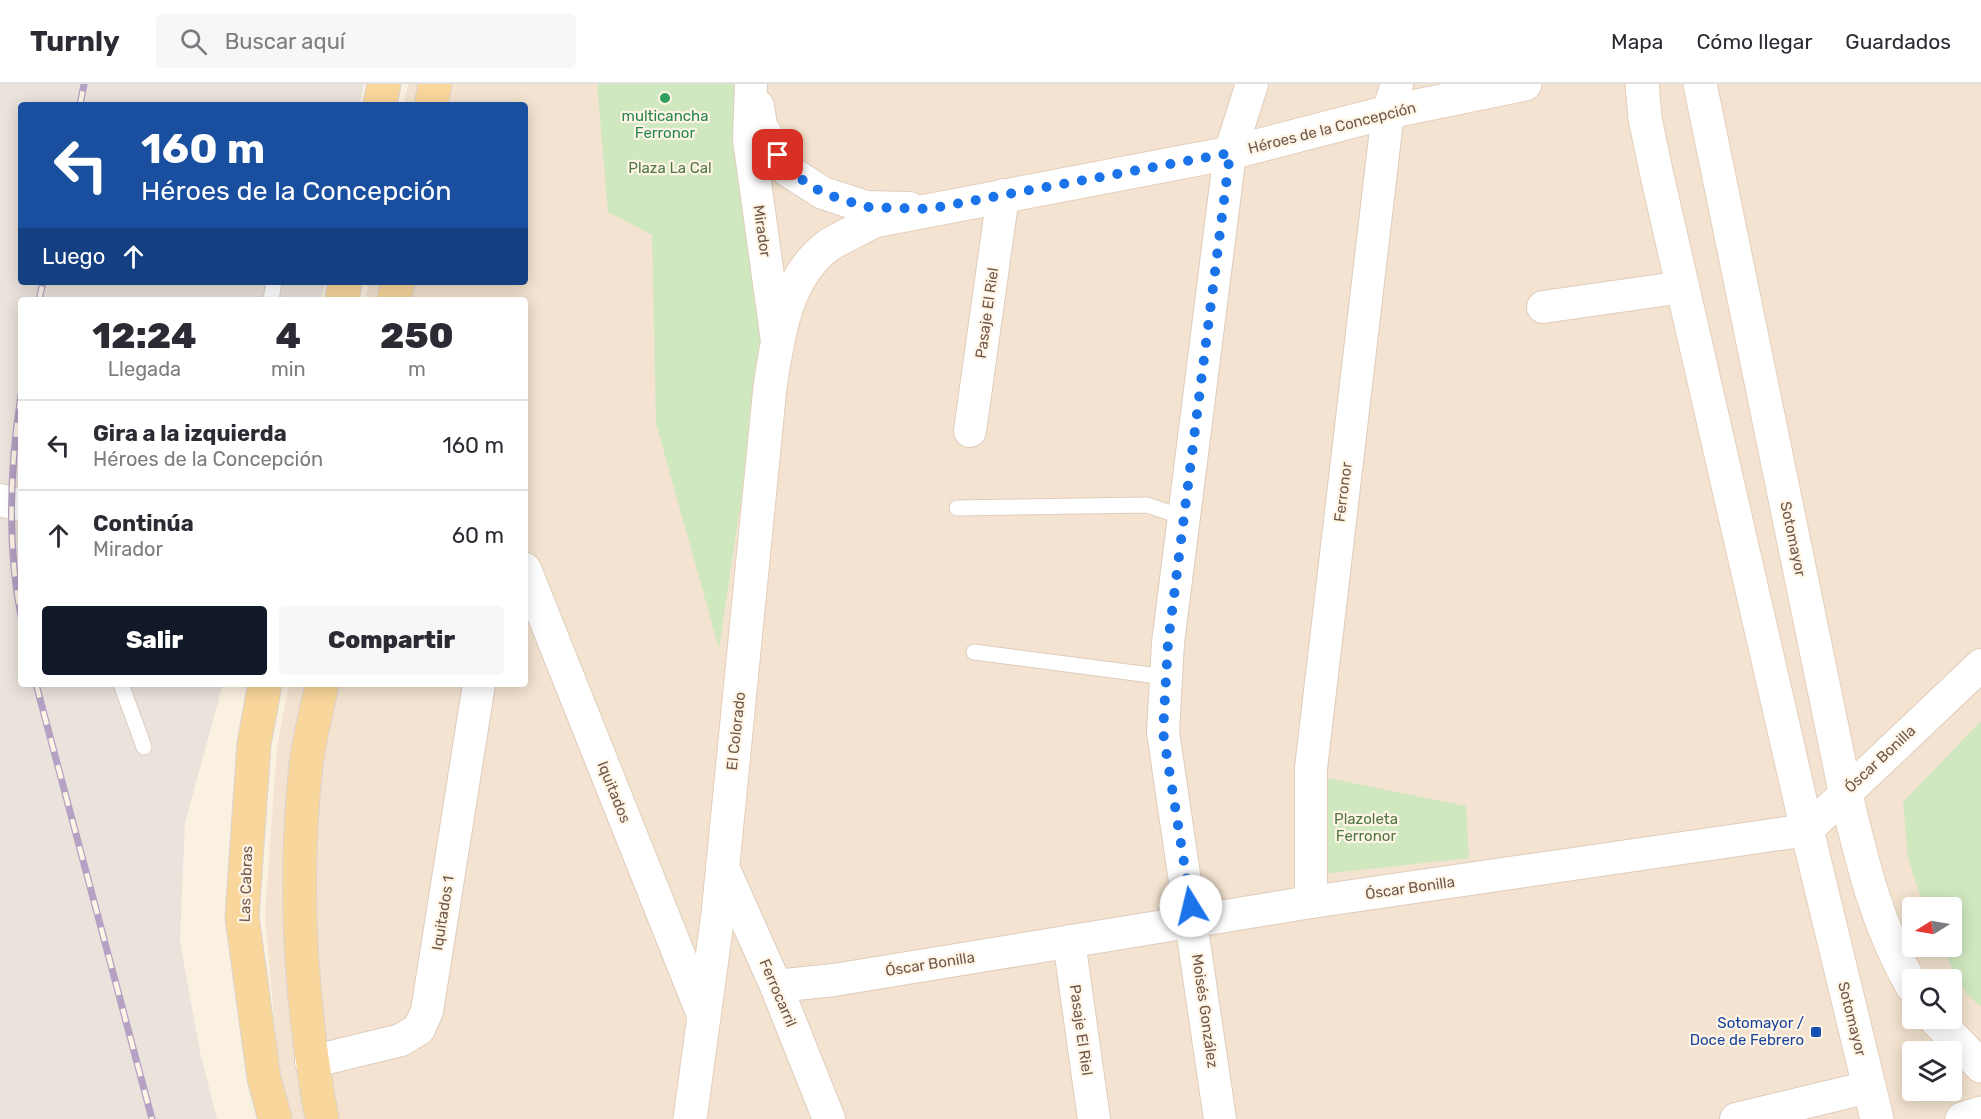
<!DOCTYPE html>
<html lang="es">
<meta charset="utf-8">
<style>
body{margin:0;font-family:Rubik,sans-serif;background:#f7f7f7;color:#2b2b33;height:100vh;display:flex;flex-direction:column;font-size:22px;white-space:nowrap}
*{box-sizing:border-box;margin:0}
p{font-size:20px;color:#7c7c81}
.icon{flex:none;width:33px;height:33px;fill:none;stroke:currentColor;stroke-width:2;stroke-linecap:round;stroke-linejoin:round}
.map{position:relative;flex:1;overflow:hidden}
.side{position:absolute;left:18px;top:213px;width:510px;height:390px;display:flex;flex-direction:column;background:#fff;border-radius:6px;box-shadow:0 3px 15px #0003}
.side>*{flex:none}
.guide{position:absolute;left:18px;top:18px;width:510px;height:183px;border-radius:6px;box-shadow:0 3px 15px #0003;background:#1a4fa0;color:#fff;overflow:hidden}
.needle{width:39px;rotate:259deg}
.buttons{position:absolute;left:1902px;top:813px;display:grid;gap:12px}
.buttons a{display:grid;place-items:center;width:60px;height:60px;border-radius:6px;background:#fff;box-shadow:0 3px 15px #0003;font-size:30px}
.pin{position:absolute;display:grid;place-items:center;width:51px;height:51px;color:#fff;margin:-26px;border-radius:12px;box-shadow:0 3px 9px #0006}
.me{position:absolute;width:66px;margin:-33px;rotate:351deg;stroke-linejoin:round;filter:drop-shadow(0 0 4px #0008)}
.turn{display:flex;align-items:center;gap:21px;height:126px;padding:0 24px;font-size:27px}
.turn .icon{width:78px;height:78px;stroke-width:2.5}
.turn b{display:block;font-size:42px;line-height:51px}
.then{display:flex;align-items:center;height:57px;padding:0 24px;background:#0003;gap:12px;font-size:22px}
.eta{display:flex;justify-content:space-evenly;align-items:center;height:102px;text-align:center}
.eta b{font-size:36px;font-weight:800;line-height:42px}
.button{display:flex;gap:12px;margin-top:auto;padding:12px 24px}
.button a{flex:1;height:69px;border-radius:6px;background:#111827;color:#fff;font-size:24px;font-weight:800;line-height:69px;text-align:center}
.button a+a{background:#f7f7f7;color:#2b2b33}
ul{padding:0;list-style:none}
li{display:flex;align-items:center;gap:18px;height:90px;padding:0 24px;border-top:2px solid #e1e1e2}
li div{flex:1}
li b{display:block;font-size:22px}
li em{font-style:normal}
header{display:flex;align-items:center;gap:36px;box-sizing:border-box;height:84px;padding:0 30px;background:#fff;border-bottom:2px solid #e1e1e2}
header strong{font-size:28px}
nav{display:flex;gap:33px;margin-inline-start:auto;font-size:21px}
.search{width:420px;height:54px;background:#f7f7f7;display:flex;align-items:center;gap:15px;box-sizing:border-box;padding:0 21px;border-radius:6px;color:#7c7c81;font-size:22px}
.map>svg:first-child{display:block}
.residential{fill:#f3e3d0;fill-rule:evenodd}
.industrial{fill:#eae3dc}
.green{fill:#d0e8c0}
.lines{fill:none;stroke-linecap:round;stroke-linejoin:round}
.lane-casing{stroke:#dfcdbd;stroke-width:17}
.street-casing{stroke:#dfcdbd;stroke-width:34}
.secondary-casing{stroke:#e4cfbc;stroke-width:35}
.primary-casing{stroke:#dad4d0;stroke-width:35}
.lane{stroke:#fff;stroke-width:15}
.street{stroke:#fff;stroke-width:32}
.secondary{stroke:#fff;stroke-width:33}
.primary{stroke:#f9d69b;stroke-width:33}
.rail-casing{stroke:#b4a1c3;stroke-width:7}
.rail{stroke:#fff5e7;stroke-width:4.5;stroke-dasharray:14;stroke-linecap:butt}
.route{stroke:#1a73e8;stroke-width:10;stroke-dasharray:0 18}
.leisure-dot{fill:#2e9e5b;stroke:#fff5e7;stroke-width:2}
.transit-dot{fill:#1a4fb4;stroke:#fff5e7;stroke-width:2}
.labels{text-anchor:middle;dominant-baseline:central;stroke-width:4.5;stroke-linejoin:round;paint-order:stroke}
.leisure-label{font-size:15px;fill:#27864d;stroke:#fff5e7}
.street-label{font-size:15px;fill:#715849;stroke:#fff5e7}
.park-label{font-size:15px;fill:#517842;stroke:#fff5e7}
.transit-label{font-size:15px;fill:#164399;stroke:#fff5e7;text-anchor:end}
</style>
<header>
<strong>Turnly</strong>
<div class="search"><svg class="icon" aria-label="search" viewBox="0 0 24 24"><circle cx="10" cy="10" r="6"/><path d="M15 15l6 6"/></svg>Buscar aquí</div>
<nav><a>Mapa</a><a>Cómo llegar</a><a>Guardados</a></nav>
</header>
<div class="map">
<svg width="1981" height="1035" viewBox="0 0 1981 1035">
<rect width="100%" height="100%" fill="#fbf1e1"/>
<path class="residential" d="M408,0H1981V1035H292L278,980L265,832L277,663L289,600H525V216H365L369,198H525V21H404ZM1912,824H1952V862H1912ZM1912,896H1952V934H1912ZM1912,968H1952V1006H1912Z"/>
<polygon class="industrial" points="0,0 364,0 360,21 21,21 21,198 325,198 321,216 21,216 21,600 223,600 185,739 180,858 200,968 217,1035 0,1035"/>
<g class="green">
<polygon points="597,0 738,0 732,55 764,262 719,565 656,339 652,151 608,128"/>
<polygon points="1981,637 1981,923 1966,909 1941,863 1952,862 1952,824 1924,823 1908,774 1903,718"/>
<polygon points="1323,693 1466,722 1469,774 1323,790"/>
</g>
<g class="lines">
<defs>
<g id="lane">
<polyline points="271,216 274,198"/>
<polyline points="957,424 1147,421 1185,434"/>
<polyline points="974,568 1166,593"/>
<polyline points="121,600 144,663"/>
</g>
<g id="street">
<polyline points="751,0 749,55 777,257"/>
<polyline points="758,22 761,42 787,86 823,109 866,123 909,124"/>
<polyline points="1543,223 1683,203"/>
<polyline points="970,347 1003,111"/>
<polyline points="0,416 21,421"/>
<polyline points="525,485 703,931"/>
<polyline points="723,783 776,902 829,1035"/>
<polyline points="1311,818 1311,684 1388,28 1397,0"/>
<polyline points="1069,857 1094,1035"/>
<polyline points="776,902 834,896 1311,818 1807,746 1981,581"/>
<polyline points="311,978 401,956 419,945 427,927 479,600"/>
<polyline points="1220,1035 1163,648 1168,559 1230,69 1252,0"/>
<polyline points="1736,1035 1869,1003"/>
</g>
<g id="secondary">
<polyline points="1642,0 1645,34 1656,87 1807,746 1877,1035"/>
<path d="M1700,0L1845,707C1862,777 1876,839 1912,902"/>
<polyline points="1934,934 1981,982"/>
<path d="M690,1035L718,830L770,303C778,253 785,193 829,161C843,152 860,145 874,137L1230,69L1388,28L1525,0"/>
<polyline points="1962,1035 1981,1029"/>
</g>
<g id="primary">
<polyline points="380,21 384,0"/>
<polyline points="431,21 435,0"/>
<polyline points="342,216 345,198"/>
<polyline points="394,216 398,198"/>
<polyline points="265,600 254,660 242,833 264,994 275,1035"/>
<path d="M322,600C317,627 309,654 306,681C293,800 300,917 322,1035"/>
</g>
</defs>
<use href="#lane" class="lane-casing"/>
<use href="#street" class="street-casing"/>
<use href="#secondary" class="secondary-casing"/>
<use href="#primary" class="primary-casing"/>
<use href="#lane" class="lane"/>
<use href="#street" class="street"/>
<use href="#secondary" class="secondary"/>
<use href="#primary" class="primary"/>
<defs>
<g id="rail">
<polyline points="80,21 84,0"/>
<polyline points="39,216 43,198"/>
<path d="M21,311C10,383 7,461 21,532"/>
<polyline points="36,600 152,1035"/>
</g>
</defs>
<use href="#rail" class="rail-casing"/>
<use href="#rail" class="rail"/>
</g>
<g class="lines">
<polyline class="route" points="778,71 787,86 823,109 866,123 928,125 1230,69 1168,559 1163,648 1191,822"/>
</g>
<circle class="leisure-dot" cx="665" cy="14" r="6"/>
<rect class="transit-dot" x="1810" y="942" width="12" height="12" rx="3"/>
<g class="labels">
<g class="leisure-label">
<text x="665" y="32">multicancha<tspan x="665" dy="17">Ferronor</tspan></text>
</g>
<g class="street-label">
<text transform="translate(1332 44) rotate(-14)">Héroes de la Concepción</text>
<text transform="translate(762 147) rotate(82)">Mirador</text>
<text transform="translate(987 229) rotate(-82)">Pasaje El Riel</text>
<text transform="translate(1343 408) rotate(-83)">Ferronor</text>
<text transform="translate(1793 455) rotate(78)">Sotomayor</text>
<text transform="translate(736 647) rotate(-84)">El Colorado</text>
<text transform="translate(1880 675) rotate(-43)">Óscar Bonilla</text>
<text transform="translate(614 708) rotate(68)">Iquitados</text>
<text transform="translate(246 800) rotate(-88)">Las Cabras</text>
<text transform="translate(1410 804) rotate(-8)">Óscar Bonilla</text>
<text transform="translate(443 829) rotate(-81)">Iquitados 1</text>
<text transform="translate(930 880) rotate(-9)">Óscar Bonilla</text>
<text transform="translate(778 909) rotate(67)">Ferrocarril</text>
<text transform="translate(1205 927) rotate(82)">Moisés González</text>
<text transform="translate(1852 935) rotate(76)">Sotomayor</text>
<text transform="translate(1081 946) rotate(82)">Pasaje El Riel</text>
</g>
<g class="park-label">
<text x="670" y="84">Plaza La Cal</text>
<text x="1366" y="735">Plazoleta<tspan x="1366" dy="17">Ferronor</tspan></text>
</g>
<g class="transit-label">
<text x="1804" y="939">Sotomayor /<tspan x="1804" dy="17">Doce de Febrero</tspan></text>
</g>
</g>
</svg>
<div class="buttons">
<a><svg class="needle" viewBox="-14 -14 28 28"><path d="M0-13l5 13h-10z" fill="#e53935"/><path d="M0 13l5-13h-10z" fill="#7c7c81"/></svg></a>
<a><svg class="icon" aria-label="search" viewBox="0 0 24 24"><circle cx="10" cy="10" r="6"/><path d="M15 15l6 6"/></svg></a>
<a><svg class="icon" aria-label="layers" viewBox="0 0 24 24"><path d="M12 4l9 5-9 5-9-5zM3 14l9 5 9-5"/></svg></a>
</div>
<div class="pin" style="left:778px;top:71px;background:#d93025"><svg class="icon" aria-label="arrive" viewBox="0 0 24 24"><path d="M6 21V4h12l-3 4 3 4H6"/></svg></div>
<svg class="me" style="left:1191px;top:822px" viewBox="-20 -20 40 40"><circle r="19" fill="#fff"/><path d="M0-13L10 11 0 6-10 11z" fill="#1a73e8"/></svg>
<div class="guide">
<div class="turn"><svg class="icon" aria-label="left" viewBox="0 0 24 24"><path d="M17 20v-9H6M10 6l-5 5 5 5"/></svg><div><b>160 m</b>Héroes de la Concepción</div></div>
<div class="then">Luego<svg class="icon" aria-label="ahead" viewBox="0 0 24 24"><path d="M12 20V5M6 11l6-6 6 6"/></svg></div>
</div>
<section class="side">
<div class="eta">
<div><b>12:24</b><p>Llegada</p></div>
<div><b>4</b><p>min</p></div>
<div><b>250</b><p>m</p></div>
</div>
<ul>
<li><svg class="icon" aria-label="left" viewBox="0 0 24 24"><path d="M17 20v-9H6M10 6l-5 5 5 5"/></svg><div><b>Gira a la izquierda</b><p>Héroes de la Concepción</p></div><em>160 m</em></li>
<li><svg class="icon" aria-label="ahead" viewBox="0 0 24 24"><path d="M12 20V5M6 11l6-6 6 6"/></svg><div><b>Continúa</b><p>Mirador</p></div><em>60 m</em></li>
</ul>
<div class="button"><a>Salir</a><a>Compartir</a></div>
</section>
</div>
